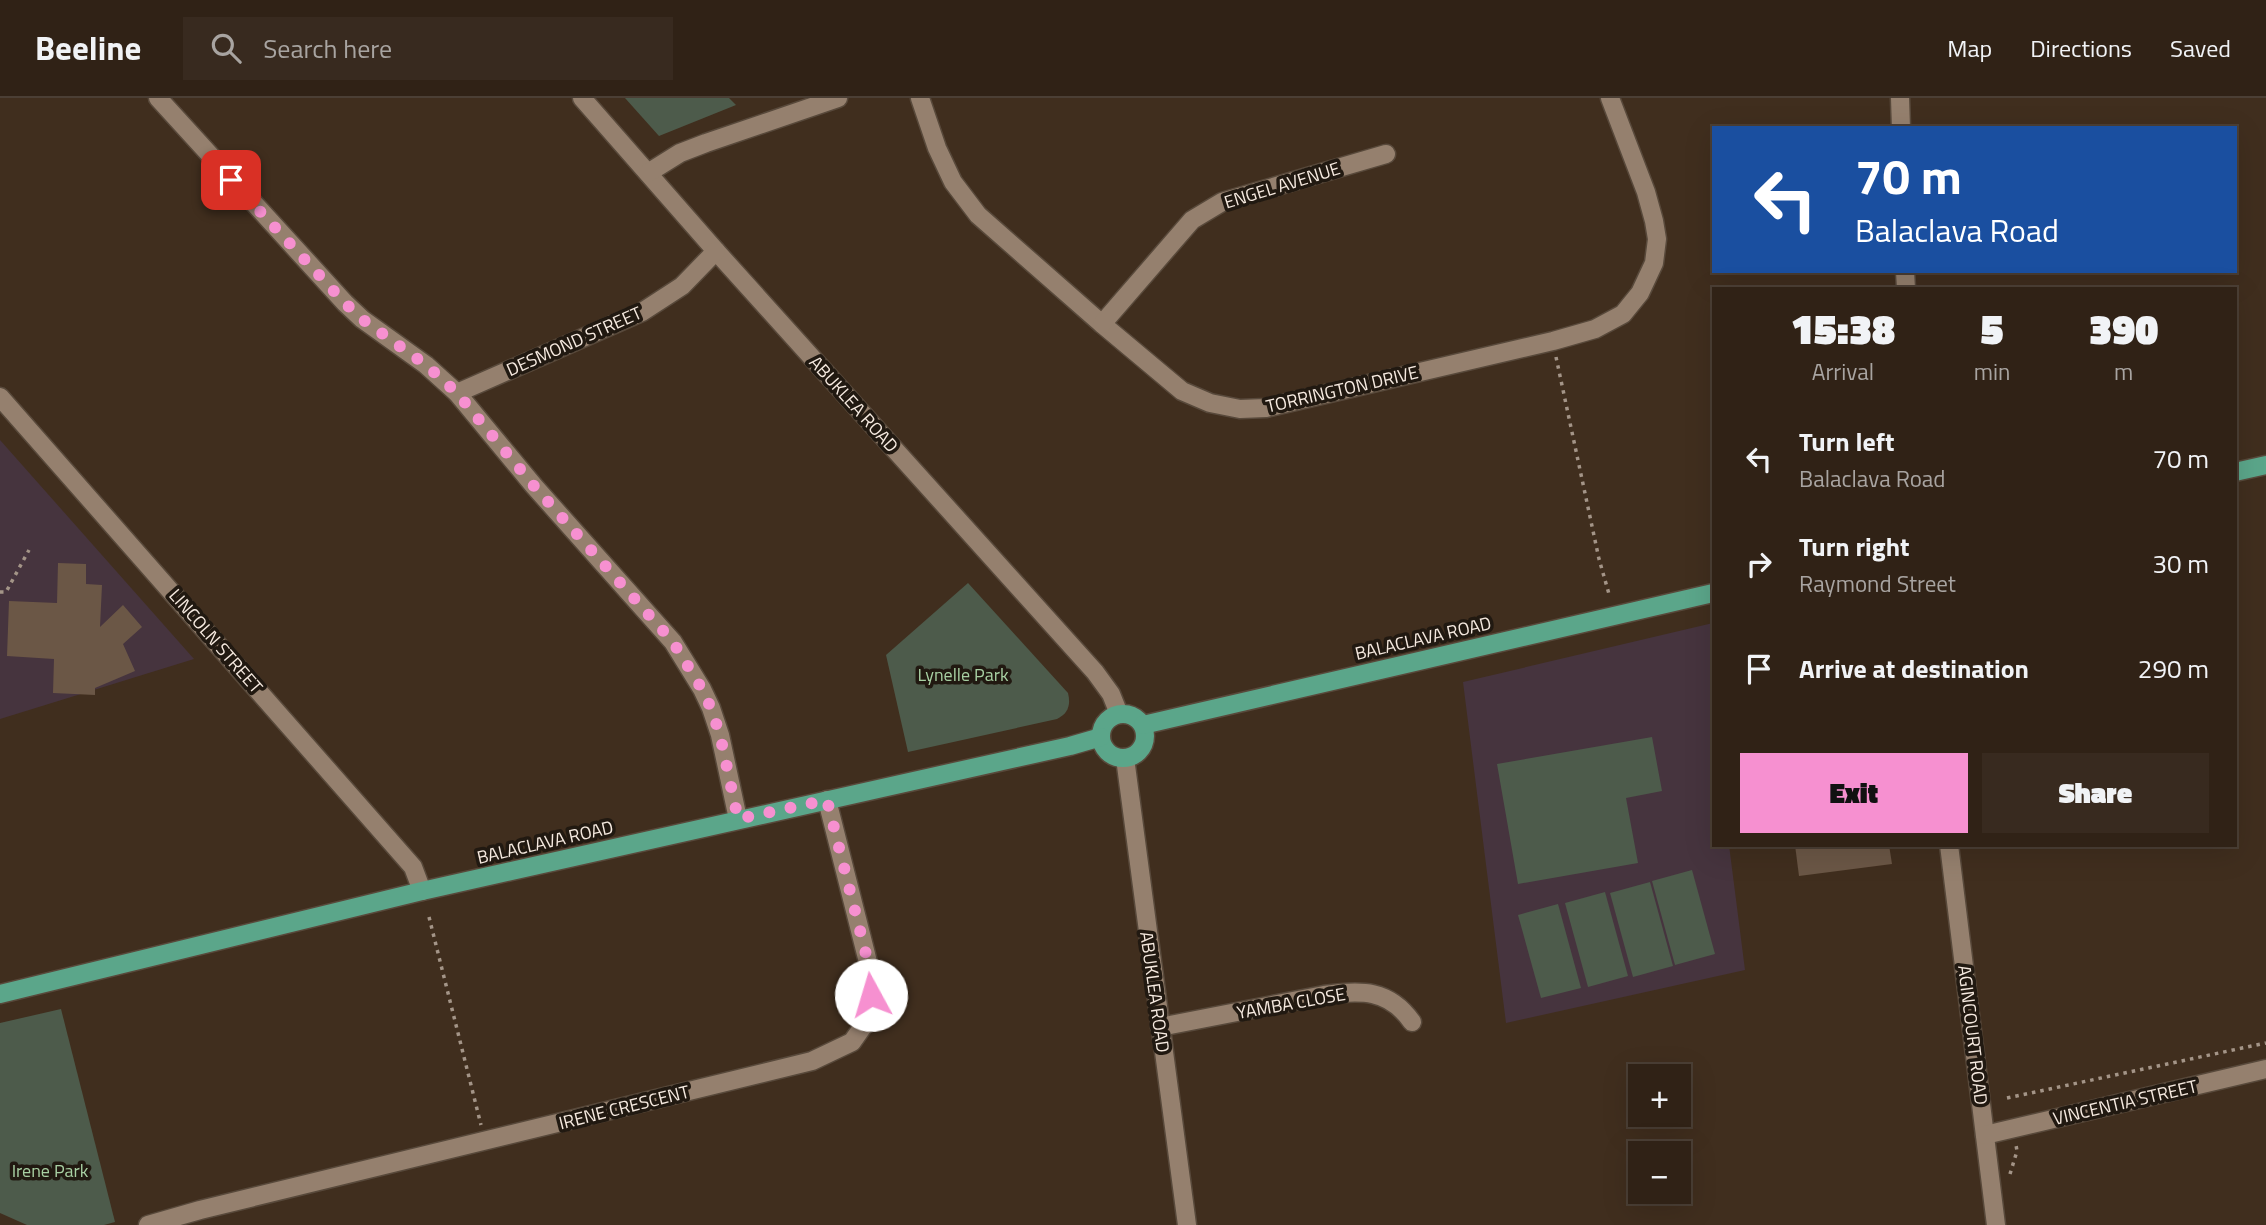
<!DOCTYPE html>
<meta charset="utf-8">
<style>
body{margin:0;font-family:"Titillium Web",sans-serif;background:#382a1f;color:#f1f3f6;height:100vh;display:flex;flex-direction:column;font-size:26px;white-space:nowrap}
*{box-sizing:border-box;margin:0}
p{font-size:23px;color:#a8a4a1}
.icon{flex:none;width:38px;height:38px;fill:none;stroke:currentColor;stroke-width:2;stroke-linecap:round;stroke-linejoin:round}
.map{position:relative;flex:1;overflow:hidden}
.side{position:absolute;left:1712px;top:189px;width:525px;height:560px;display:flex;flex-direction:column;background:#302216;border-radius:0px;box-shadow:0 7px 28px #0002,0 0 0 2px #4b3f35}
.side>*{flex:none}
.hud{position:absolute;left:1712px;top:28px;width:525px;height:147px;border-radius:0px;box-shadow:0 7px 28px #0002,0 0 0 2px #4b3f35;background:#1a4fa0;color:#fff;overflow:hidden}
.buttons{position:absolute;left:1628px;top:966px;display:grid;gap:14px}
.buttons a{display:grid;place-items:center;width:63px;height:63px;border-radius:0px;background:#302216;box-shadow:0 7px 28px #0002,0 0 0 2px #4b3f35;font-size:35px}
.pin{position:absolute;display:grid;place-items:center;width:60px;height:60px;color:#fff;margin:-30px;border-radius:14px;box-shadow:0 4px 10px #0006}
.me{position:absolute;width:77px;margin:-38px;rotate:354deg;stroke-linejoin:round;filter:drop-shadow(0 0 5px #0008)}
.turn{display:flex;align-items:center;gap:24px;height:147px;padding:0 28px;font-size:32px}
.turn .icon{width:91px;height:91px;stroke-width:2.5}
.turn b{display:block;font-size:49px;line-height:60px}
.eta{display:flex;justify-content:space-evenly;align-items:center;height:119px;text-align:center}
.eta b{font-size:42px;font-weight:800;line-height:49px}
.cta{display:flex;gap:14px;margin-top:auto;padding:14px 28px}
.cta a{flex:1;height:80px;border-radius:0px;background:#f690d0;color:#111;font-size:28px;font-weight:800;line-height:80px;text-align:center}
.cta a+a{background:#382a1f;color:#f1f3f6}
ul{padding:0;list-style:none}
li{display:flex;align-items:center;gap:21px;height:105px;padding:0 28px}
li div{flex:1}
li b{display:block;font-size:26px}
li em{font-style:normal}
header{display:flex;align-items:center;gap:42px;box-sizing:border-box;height:98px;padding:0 35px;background:#302216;border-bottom:2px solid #4b3f35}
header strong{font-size:33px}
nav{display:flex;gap:38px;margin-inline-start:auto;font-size:24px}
.search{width:490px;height:63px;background:#382a1f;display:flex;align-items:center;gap:18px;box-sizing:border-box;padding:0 24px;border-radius:0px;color:#a8a4a1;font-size:26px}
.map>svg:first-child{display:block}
.education{fill:#46343e}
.green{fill:#4d5b4b}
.building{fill:#6b5746}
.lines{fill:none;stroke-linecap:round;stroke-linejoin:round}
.minor-casing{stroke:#58493b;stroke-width:21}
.major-casing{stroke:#58493b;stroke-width:21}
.path{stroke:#a49588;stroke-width:3.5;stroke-dasharray:3.5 5;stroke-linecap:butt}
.minor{stroke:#95806e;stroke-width:18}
.major{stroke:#5ba68a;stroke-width:18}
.route{stroke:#f690d0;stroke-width:12;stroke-dasharray:0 21.6}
.labels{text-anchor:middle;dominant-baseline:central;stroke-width:7;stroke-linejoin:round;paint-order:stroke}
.street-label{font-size:18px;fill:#f6eae0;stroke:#211911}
.park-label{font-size:18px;fill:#a8d0a3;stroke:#211911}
</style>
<header>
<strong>Beeline</strong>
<div class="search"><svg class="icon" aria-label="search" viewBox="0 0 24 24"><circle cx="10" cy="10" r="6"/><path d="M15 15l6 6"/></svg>Search here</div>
<nav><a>Map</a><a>Directions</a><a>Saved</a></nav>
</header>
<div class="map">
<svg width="2266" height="1127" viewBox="0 0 2266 1127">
<rect width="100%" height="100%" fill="#402e1e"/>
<g class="education">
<polygon points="0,342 194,561 0,621"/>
<polygon points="1713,525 1713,747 1729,747 1745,872 1506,925 1463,584"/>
</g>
<g class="green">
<polygon points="625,0 729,0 736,7 659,38"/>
<path d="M968,485L1068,595C1071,607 1068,616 1057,621L908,654L886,557Z"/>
<polygon points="1652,639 1662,693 1626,700 1638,765 1518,786 1497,666"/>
<polygon points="1692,772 1715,856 1675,867 1652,783"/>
<polygon points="1650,784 1673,868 1633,879 1610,795"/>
<polygon points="1605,794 1628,878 1588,889 1565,805"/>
<polygon points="1558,806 1581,890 1541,900 1518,817"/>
<polygon points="61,911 115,1124 104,1127 27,1127 0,1115 0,925"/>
</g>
<g class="building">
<polygon points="58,465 86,466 86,486 102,487 100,529 123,507 142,529 123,546 135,573 95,590 95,597 53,595 54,561 7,558 9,503 57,505"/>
<polygon points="1795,747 1889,747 1892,766 1799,778"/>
</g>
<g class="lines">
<defs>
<g id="minor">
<polyline points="158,0 345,205 362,221 426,267 457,295 534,388 673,544 702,591 711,610 720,637 738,721"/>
<polyline points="582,0 716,153 1095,574 1111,596 1119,616"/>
<polyline points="920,0 937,50 953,84 978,117 1102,226 1182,293 1210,305 1240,311 1266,310 1553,243 1595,231 1623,216 1640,195 1654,165 1657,141 1654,123 1646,94 1610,0"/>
<polyline points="1900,0 1901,30"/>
<polyline points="648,75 680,55 706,45 838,0"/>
<polyline points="1905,173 1906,191"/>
<polyline points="1102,226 1192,122 1222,104 1386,56"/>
<polyline points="457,295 642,214 682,188 716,153"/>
<polyline points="0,299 413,769 422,793"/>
<polyline points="1125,660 1187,1127"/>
<polyline points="1949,747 1996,1127"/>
<path d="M1160,929L1324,897C1361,892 1389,891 1412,924"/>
<polyline points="1985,1037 2266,971"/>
<polyline points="148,1127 200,1112 812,963 852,944 871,917 871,876 827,702"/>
</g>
<g id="major">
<polyline points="2235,374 2266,367"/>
<circle cx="1123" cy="638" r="22"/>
<polyline points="1143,627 1713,495"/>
<polyline points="0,896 422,793 1070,648 1101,639"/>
</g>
</defs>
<use href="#minor" class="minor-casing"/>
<use href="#major" class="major-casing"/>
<g class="path">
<polyline points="1556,259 1599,461 1609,496"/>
<polyline points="0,494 6,494 29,452"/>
<polyline points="429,819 481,1027"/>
<polyline points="2007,1000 2266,945"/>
<polyline points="2010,1076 2017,1053 2016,1047"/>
</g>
<use href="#minor" class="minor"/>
<use href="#major" class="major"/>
</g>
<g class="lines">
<polyline class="route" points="231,82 345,205 362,221 426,267 457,295 534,388 673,544 702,591 711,610 720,637 738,721 827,702 871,876 871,897"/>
</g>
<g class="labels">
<g class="street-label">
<text transform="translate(1282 87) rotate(-17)">ENGEL AVENUE</text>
<text transform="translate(574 243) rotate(-24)">DESMOND STREET</text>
<text transform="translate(1342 291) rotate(-13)">TORRINGTON DRIVE</text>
<text transform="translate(854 306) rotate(48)">ABUKLEA ROAD</text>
<text transform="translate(1423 540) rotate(-13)">BALACLAVA ROAD</text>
<text transform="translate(216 543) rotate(49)">LINCOLN STREET</text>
<text transform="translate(545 744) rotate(-13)">BALACLAVA ROAD</text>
<text transform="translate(1155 894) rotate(82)">ABUKLEA ROAD</text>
<text transform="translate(1291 905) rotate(-10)">YAMBA CLOSE</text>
<text transform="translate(1973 937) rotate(83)">AGINCOURT ROAD</text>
<text transform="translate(2125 1004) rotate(-13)">VINCENTIA STREET</text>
<text transform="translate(624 1009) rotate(-14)">IRENE CRESCENT</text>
</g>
<g class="park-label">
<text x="963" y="576">Lynelle Park</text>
<text x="50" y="1072">Irene Park</text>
</g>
</g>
</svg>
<div class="buttons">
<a>+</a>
<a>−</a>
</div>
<div class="pin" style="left:231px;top:82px;background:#d93025"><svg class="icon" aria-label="arrive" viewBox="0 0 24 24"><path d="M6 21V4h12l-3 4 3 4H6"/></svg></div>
<svg class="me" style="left:871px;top:897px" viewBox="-20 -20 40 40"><circle r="19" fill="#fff"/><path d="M0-13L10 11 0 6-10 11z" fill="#f690d0"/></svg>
<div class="hud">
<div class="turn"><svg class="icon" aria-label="left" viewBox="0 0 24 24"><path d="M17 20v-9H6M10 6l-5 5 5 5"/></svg><div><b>70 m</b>Balaclava Road</div></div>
</div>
<section class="side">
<div class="eta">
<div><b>15:38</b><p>Arrival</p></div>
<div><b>5</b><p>min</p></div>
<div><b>390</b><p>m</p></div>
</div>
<ul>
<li><svg class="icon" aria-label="left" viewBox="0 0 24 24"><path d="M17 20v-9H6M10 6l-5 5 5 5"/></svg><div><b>Turn left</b><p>Balaclava Road</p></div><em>70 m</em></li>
<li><svg class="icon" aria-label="right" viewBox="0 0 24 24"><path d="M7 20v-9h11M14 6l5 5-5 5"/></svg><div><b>Turn right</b><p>Raymond Street</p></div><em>30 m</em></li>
<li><svg class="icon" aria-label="arrive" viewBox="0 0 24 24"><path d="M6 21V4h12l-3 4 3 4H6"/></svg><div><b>Arrive at destination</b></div><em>290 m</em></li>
</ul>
<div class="cta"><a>Exit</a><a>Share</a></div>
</section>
</div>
